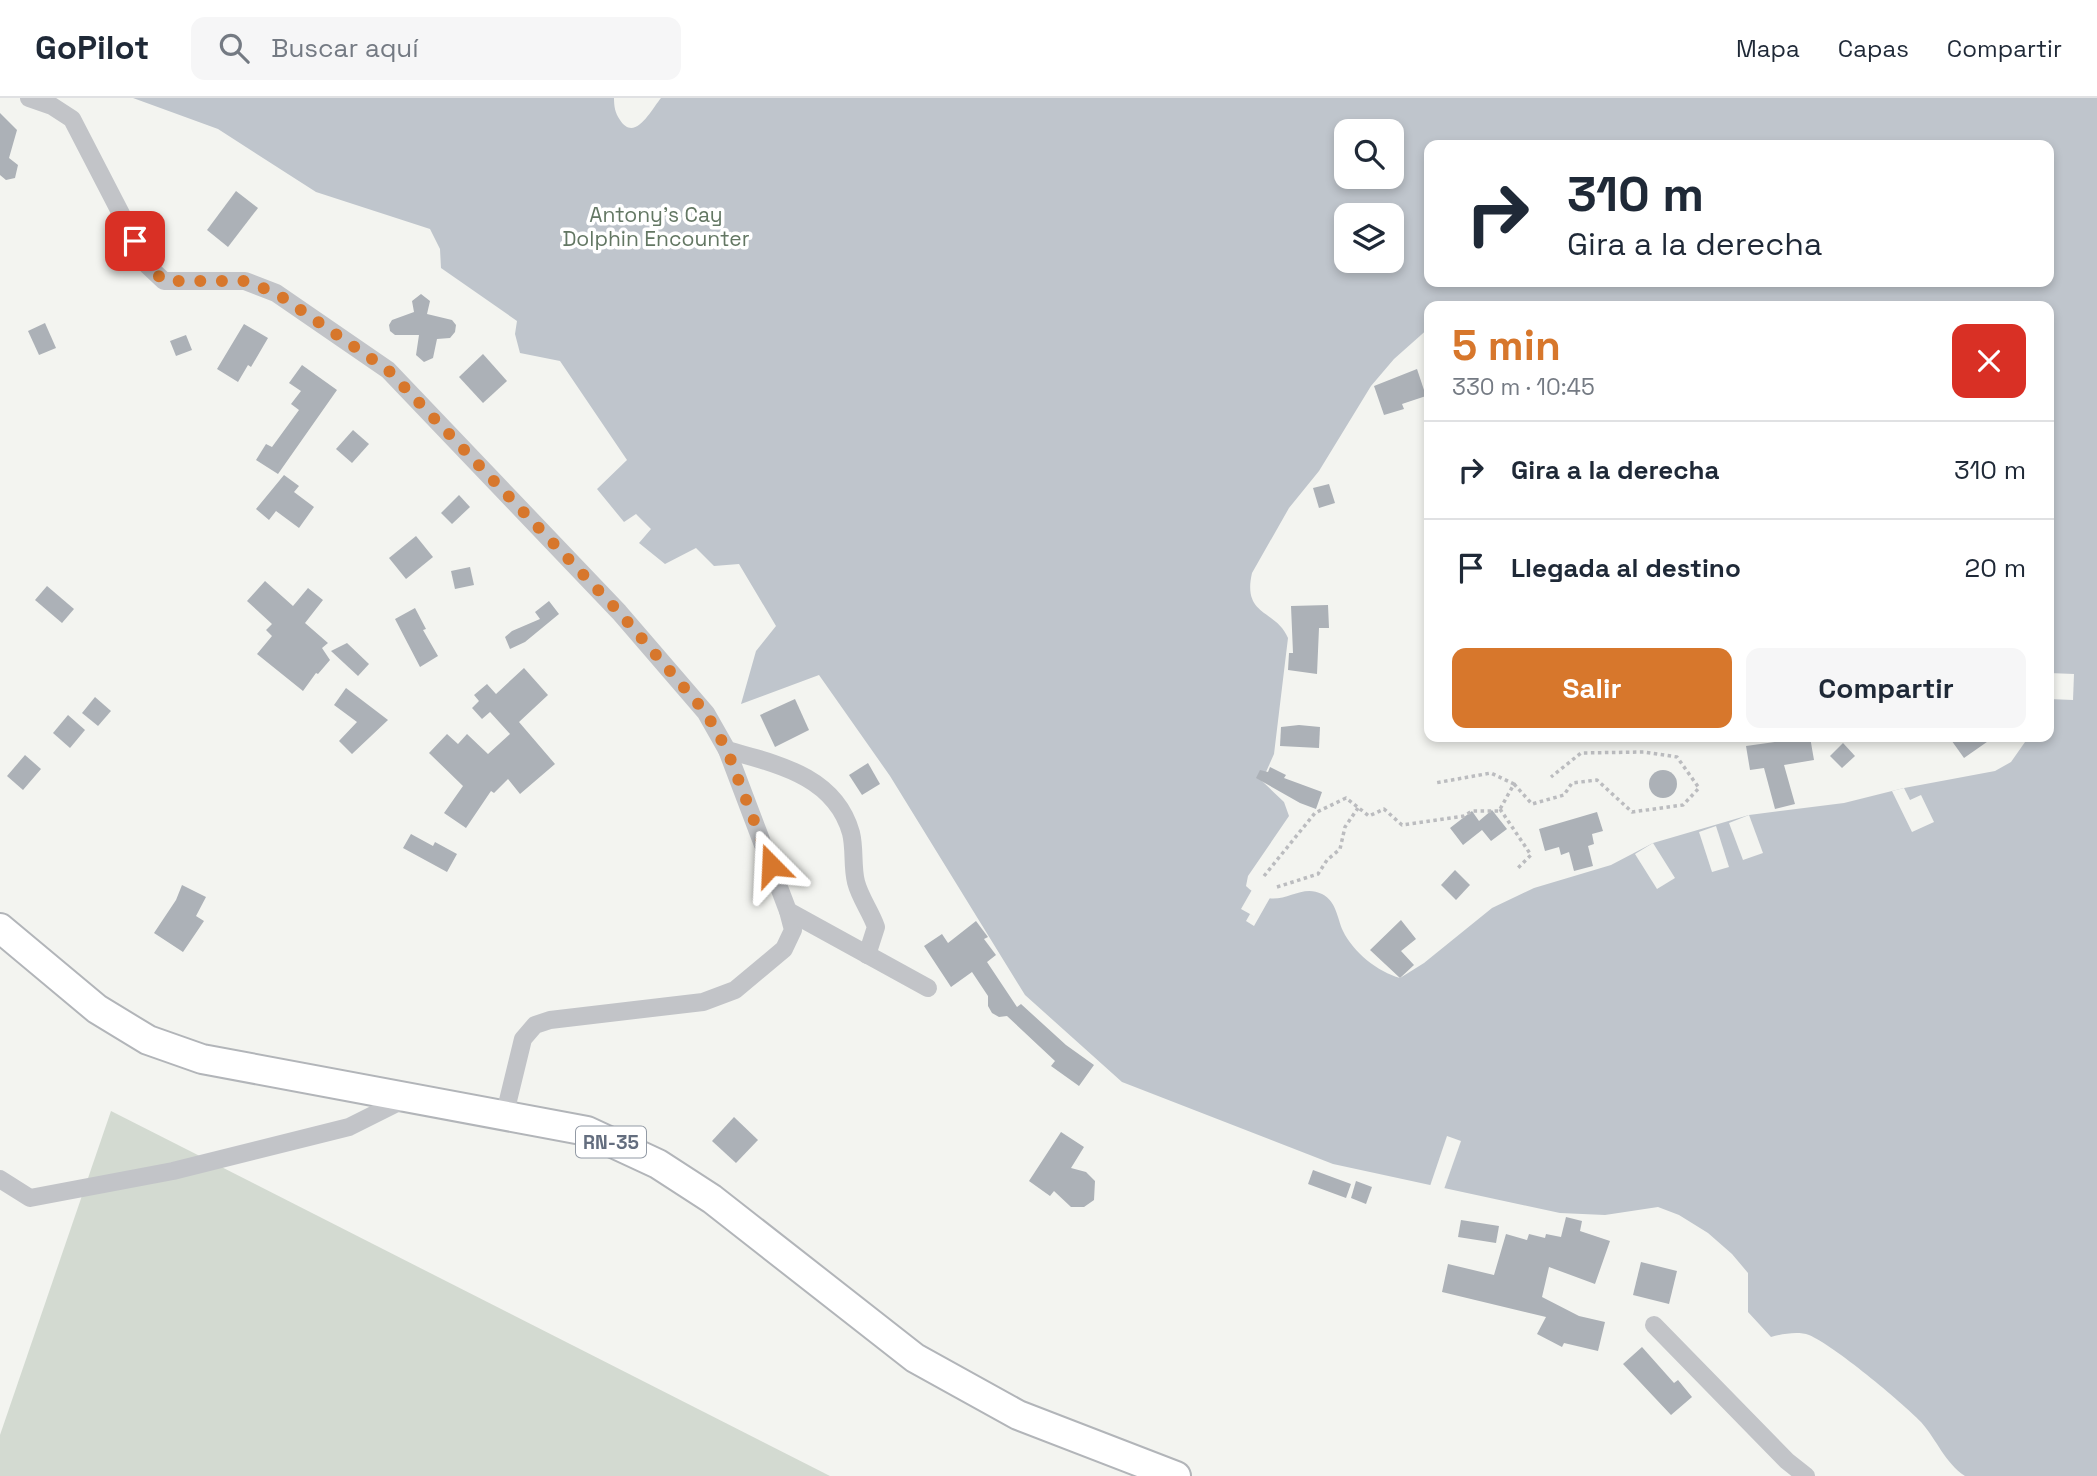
<!DOCTYPE html>
<html lang="es">
<meta charset="utf-8">
<style>
body{margin:0;font-family:"Space Grotesk",sans-serif;background:#f6f6f7;color:#1f2937;height:100vh;display:flex;flex-direction:column;font-size:26px;white-space:nowrap}
*{box-sizing:border-box;margin:0}
p{font-size:23px;color:#747a83}
.icon{flex:none;width:38px;height:38px;fill:none;stroke:currentColor;stroke-width:2;stroke-linecap:round;stroke-linejoin:round}
.map{position:relative;flex:1;overflow:hidden}
.details{position:absolute;left:1424px;top:203px;width:630px;height:441px;display:flex;flex-direction:column;background:#fff;border-radius:14px;box-shadow:0 4px 10px #0003}
.details>*{flex:none}
.hud{position:absolute;left:1424px;top:42px;width:630px;height:147px;border-radius:14px;box-shadow:0 4px 10px #0003;background:#fff;color:#1f2937;overflow:hidden}
.fabs{position:absolute;left:1334px;top:21px;display:grid;gap:14px}
.fabs a{display:grid;place-items:center;width:70px;height:70px;border-radius:14px;background:#fff;box-shadow:0 4px 10px #0003;font-size:35px}
.pin{position:absolute;display:grid;place-items:center;width:60px;height:60px;color:#fff;margin:-30px;border-radius:14px;box-shadow:0 4px 10px #0006}
.me{position:absolute;width:77px;margin:-38px;rotate:339deg;stroke-linejoin:round;filter:drop-shadow(0 0 5px #0008)}
.turn{display:flex;align-items:center;gap:24px;height:147px;padding:0 28px;font-size:32px}
.turn .icon{width:91px;height:91px;stroke-width:2.5}
.turn b{display:block;font-size:49px;line-height:60px}
.round{display:grid;place-items:center;flex:none;width:74px;height:74px;border-radius:14px;background:#f6f6f7}
.headline{display:flex;align-items:center;justify-content:space-between;height:119px;padding:0 28px}
h1{font-size:42px;font-weight:700;line-height:52px;color:#d7772c}
.action{display:flex;gap:14px;margin-top:auto;padding:14px 28px}
.action a{flex:1;height:80px;border-radius:14px;background:#d7772c;color:#fff;font-size:28px;font-weight:700;line-height:80px;text-align:center}
.action a+a{background:#f6f6f7;color:#1f2937}
ul{padding:0;list-style:none}
li{display:flex;align-items:center;gap:21px;height:98px;padding:0 28px;border-top:2px solid #e0e1e3}
li div{flex:1}
li b{display:block;font-size:26px}
li em{font-style:normal}
header{display:flex;align-items:center;gap:42px;box-sizing:border-box;height:98px;padding:0 35px;background:#fff;border-bottom:2px solid #e0e1e3}
header strong{font-size:33px}
nav{display:flex;gap:38px;margin-inline-start:auto;font-size:24px}
.search{width:490px;height:63px;background:#f6f6f7;display:flex;align-items:center;gap:18px;box-sizing:border-box;padding:0 24px;border-radius:14px;color:#747a83;font-size:26px}
.map>svg:first-child{display:block}
.green{fill:#d3dad1}
.water{fill:#bfc5cc;fill-rule:evenodd}
.pier{fill:#f3f4f0}
.building{fill:#acb1b7}
.lines{fill:none;stroke-linecap:round;stroke-linejoin:round}
.primary-casing{stroke:#b2b5b9;stroke-width:32}
.path{stroke:#bbbcbf;stroke-width:3.5;stroke-dasharray:3.5 3.5;stroke-linecap:butt}
.minor{stroke:#c2c4c8;stroke-width:18}
.primary{stroke:#fff;stroke-width:28}
.route{stroke:#d7772c;stroke-width:12;stroke-dasharray:0 21.6}
.labels{text-anchor:middle;dominant-baseline:central;stroke-width:7;stroke-linejoin:round;paint-order:stroke}
.shield{fill:#fff;stroke:#929aa5;stroke-width:2}
.shield-label{font-size:19px;font-weight:bold;fill:#646e7f}
.park-label{font-size:21px;fill:#637763;stroke:#fff}
</style>
<header>
<strong>GoPilot</strong>
<div class="search"><svg class="icon" aria-label="search" viewBox="0 0 24 24"><circle cx="10" cy="10" r="6"/><path d="M15 15l6 6"/></svg>Buscar aquí</div>
<nav><a>Mapa</a><a>Capas</a><a>Compartir</a></nav>
</header>
<div class="map">
<svg width="2097" height="1378" viewBox="0 0 2097 1378">
<rect width="100%" height="100%" fill="#f3f4f0"/>
<polygon class="green" points="111,1013 830,1378 0,1378 0,1337"/>
<path class="water" d="M133,0H614C614,8 615,15 620,22C635,45 651,12 661,0H2097V1378H1965C1945,1365 1937,1342 1921,1324C1902,1304 1833,1247 1809,1237C1798,1233 1782,1236 1771,1239L1748,1214V1175L1732,1156L1708,1135L1679,1117L1658,1109L1605,1117L1560,1115L1333,1066L1122,984L1025,897L890,678L819,577L741,606L756,553L776,528L739,466L714,468L696,450L665,466L639,445L651,431L636,416L624,424L597,391L627,362L560,263L520,255L515,236L517,223L441,170L440,151L430,131L316,94L218,31ZM1346,33H1391V79H1346ZM1430,47H2049V184H1430ZM1346,117H1391V163H1346ZM1430,208H2049V639H2025V644L2011,664L1995,673L1904,690L1844,705L1749,717L1653,745L1611,767L1534,790L1492,810L1424,865L1400,880C1378,874 1353,854 1343,833C1337,820 1337,804 1322,796C1296,783 1278,818 1246,788L1248,778L1289,718L1284,704L1262,683L1274,656L1288,540C1276,511 1242,519 1252,475L1289,410L1319,373L1371,288L1394,261L1430,229Z"/>
<g class="pier">
<polygon points="2049,575 2074,576 2073,602 2049,601"/>
<polygon points="1904,690 1910,702 1921,697 1934,724 1912,734 1892,693"/>
<polygon points="1749,717 1763,755 1743,762 1729,725"/>
<polygon points="1716,728 1729,769 1712,774 1699,734"/>
<polygon points="1653,745 1675,780 1657,791 1635,756"/>
<polygon points="1253,790 1271,798 1254,828 1246,823 1250,816 1241,811"/>
<polygon points="1447,1038 1461,1043 1443,1094 1429,1091"/>
</g>
<g class="building">
<polygon points="0,15 17,32 9,60 18,67 15,80 6,82 0,77"/>
<polygon points="236,93 258,110 228,149 207,132"/>
<polygon points="421,196 430,203 427,216 452,222 456,227 455,234 450,240 437,241 433,260 424,264 416,257 419,237 395,237 390,233 389,227 392,222 414,214 412,203"/>
<polygon points="45,225 56,250 39,257 28,233"/>
<polygon points="244,226 268,240 251,269 248,267 238,284 217,271"/>
<polygon points="186,237 192,252 176,258 170,243"/>
<polygon points="483,256 507,283 483,305 459,279"/>
<polygon points="302,267 337,292 278,376 256,362 266,346 272,349 299,312 291,306 301,293 289,285"/>
<polygon points="1417,271 1426,298 1402,306 1404,311 1384,317 1374,288"/>
<polygon points="353,332 369,346 352,365 336,351"/>
<polygon points="284,377 299,388 294,394 314,409 299,430 276,413 269,422 256,411"/>
<polygon points="1329,386 1335,405 1319,410 1313,390"/>
<polygon points="459,397 470,409 452,426 441,415"/>
<polygon points="416,438 433,459 406,481 389,460"/>
<polygon points="470,469 474,487 455,491 451,473"/>
<polygon points="265,483 293,508 308,490 323,502 305,525 328,545 322,550 330,562 318,576 316,575 303,593 257,556 272,538 266,532 272,526 247,503"/>
<polygon points="47,488 74,511 62,525 35,502"/>
<polygon points="549,503 559,516 525,544 510,551 505,539 512,533 540,521 535,514"/>
<polygon points="1328,507 1329,530 1319,530 1317,576 1288,572 1289,555 1293,555 1291,508"/>
<polygon points="415,510 426,531 423,532 438,558 420,569 395,521"/>
<polygon points="347,545 369,566 358,578 331,553"/>
<polygon points="524,570 548,597 519,624 555,666 520,696 508,681 494,695 491,693 466,730 444,715 463,688 429,655 447,636 458,646 467,636 488,656 510,636 490,614 482,621 472,610 479,603 474,597 487,586 496,596"/>
<polygon points="346,590 388,622 352,656 339,643 357,624 334,607"/>
<polygon points="95,599 111,613 98,628 82,615"/>
<polygon points="795,601 809,632 775,649 760,617"/>
<polygon points="68,617 85,632 70,650 53,635"/>
<polygon points="1299,627 1320,629 1319,650 1280,648 1281,629"/>
<polygon points="1810,639 1814,662 1784,667 1795,706 1775,711 1764,670 1750,672 1746,648"/>
<polygon points="1949,639 1994,639 1964,660"/>
<polygon points="1843,645 1855,658 1842,670 1830,658"/>
<polygon points="25,657 41,671 23,692 7,678"/>
<polygon points="868,665 880,686 862,697 849,677"/>
<polygon points="1270,669 1286,677 1284,680 1322,694 1316,711 1300,705 1256,680 1260,672 1268,674"/>
<circle cx="1663" cy="686" r="14"/>
<polygon points="1492,712 1507,731 1491,743 1482,732 1463,747 1450,730 1472,713 1479,723"/>
<polygon points="1597,714 1603,733 1592,736 1594,746 1588,748 1593,768 1574,773 1569,754 1561,757 1559,749 1545,753 1539,731"/>
<polygon points="411,736 433,748 435,744 457,756 447,774 403,750"/>
<polygon points="1455,772 1470,787 1456,802 1441,787"/>
<polygon points="182,787 206,799 196,818 204,823 183,854 154,835 176,802"/>
<polygon points="1401,822 1416,841 1401,853 1414,867 1400,880 1370,852"/>
<polygon points="976,823 988,839 984,841 996,857 987,864 1017,909 1021,906 1066,947 1094,967 1079,988 1051,968 1055,963 1007,918 999,919 992,915 988,908 988,898 972,874 951,889 924,848 942,836 948,845"/>
<polygon points="734,1019 758,1042 736,1065 712,1043"/>
<polygon points="1061,1034 1084,1049 1071,1070 1086,1074 1095,1083 1094,1102 1084,1109 1071,1109 1054,1093 1050,1098 1029,1083"/>
<polygon points="1313,1072 1351,1086 1346,1100 1308,1086"/>
<polygon points="1356,1083 1372,1089 1366,1106 1351,1100"/>
<polygon points="1566,1119 1582,1123 1580,1133 1610,1143 1595,1186 1549,1169 1542,1199 1579,1218 1605,1224 1598,1253 1564,1245 1562,1249 1537,1236 1546,1219 1442,1194 1448,1166 1494,1177 1506,1136 1527,1142 1529,1136 1545,1140 1546,1136 1561,1139"/>
<polygon points="1461,1122 1499,1128 1496,1145 1458,1139"/>
<polygon points="1641,1164 1677,1173 1669,1206 1633,1197"/>
<polygon points="1642,1249 1674,1285 1678,1282 1692,1299 1671,1317 1623,1266"/>
</g>
<g class="lines">
<defs>
<polyline id="primary" points="0,830 97,911 148,942 202,961 587,1033 658,1066 712,1101 915,1260 1018,1317 1176,1378"/>
</defs>
<use href="#primary" class="primary-casing"/>
<g class="path">
<polyline points="1514,686 1532,706 1564,697 1572,685 1597,682 1632,714 1683,707 1699,690 1677,659 1644,654 1581,655 1551,679"/>
<polyline points="1500,711 1531,757 1516,772"/>
<polyline points="1264,778 1315,715 1346,700 1369,718 1384,711 1402,727 1464,718 1472,713 1499,713 1514,686 1491,675 1435,685"/>
<polyline points="1277,789 1318,776 1327,762 1340,751 1345,729 1358,710"/>
</g>
<g class="minor">
<polyline points="29,0 52,8 72,21 148,168 164,183 245,183 276,195 388,272 619,514 706,615 727,652 788,813 793,832 784,851 735,892 703,904 550,922 535,927 523,941 504,1019"/>
<path d="M727,652C777,666 835,678 851,735C855,751 852,768 856,784C860,800 871,814 876,829L867,857"/>
<polyline points="788,813 928,890"/>
<polyline points="0,1081 30,1100 173,1073 349,1029 407,1000"/>
<polyline points="1654,1227 1787,1363 1806,1378"/>
</g>
<use href="#primary" class="primary"/>
</g>
<g class="lines">
<polyline class="route" points="135,143 148,168 164,183 245,183 276,195 388,272 619,514 706,615 727,652 771,767"/>
</g>
<g class="labels">
<rect class="shield" x="576" y="1028.5" width="70" height="31" rx="5"/>
<g class="shield-label">
<text x="611" y="1044">RN-35</text>
</g>
<g class="park-label">
<text x="656" y="116">Antony's Cay<tspan x="656" dy="24">Dolphin Encounter</tspan></text>
</g>
</g>
</svg>
<div class="fabs">
<a><svg class="icon" aria-label="search" viewBox="0 0 24 24"><circle cx="10" cy="10" r="6"/><path d="M15 15l6 6"/></svg></a>
<a><svg class="icon" aria-label="layers" viewBox="0 0 24 24"><path d="M12 4l9 5-9 5-9-5zM3 14l9 5 9-5"/></svg></a>
</div>
<div class="pin" style="left:135px;top:143px;background:#d93025"><svg class="icon" aria-label="arrive" viewBox="0 0 24 24"><path d="M6 21V4h12l-3 4 3 4H6"/></svg></div>
<svg class="me" style="left:771px;top:767px" viewBox="-20 -20 40 40"><path d="M0-17L14 15 0 8-14 15z" fill="#d7772c" stroke="#fff" stroke-width="4"/></svg>
<div class="hud">
<div class="turn"><svg class="icon" aria-label="right" viewBox="0 0 24 24"><path d="M7 20v-9h11M14 6l5 5-5 5"/></svg><div><b>310 m</b>Gira a la derecha</div></div>
</div>
<section class="details">
<div class="headline"><div><h1>5 min</h1><p>330 m · 10:45</p></div><a class="round" style="background:#d93025;color:#fff"><svg class="icon" aria-label="close" viewBox="0 0 24 24"><path d="M6 6l12 12M18 6L6 18"/></svg></a></div>
<ul>
<li><svg class="icon" aria-label="right" viewBox="0 0 24 24"><path d="M7 20v-9h11M14 6l5 5-5 5"/></svg><div><b>Gira a la derecha</b></div><em>310 m</em></li>
<li><svg class="icon" aria-label="arrive" viewBox="0 0 24 24"><path d="M6 21V4h12l-3 4 3 4H6"/></svg><div><b>Llegada al destino</b></div><em>20 m</em></li>
</ul>
<div class="action"><a>Salir</a><a>Compartir</a></div>
</section>
</div>
